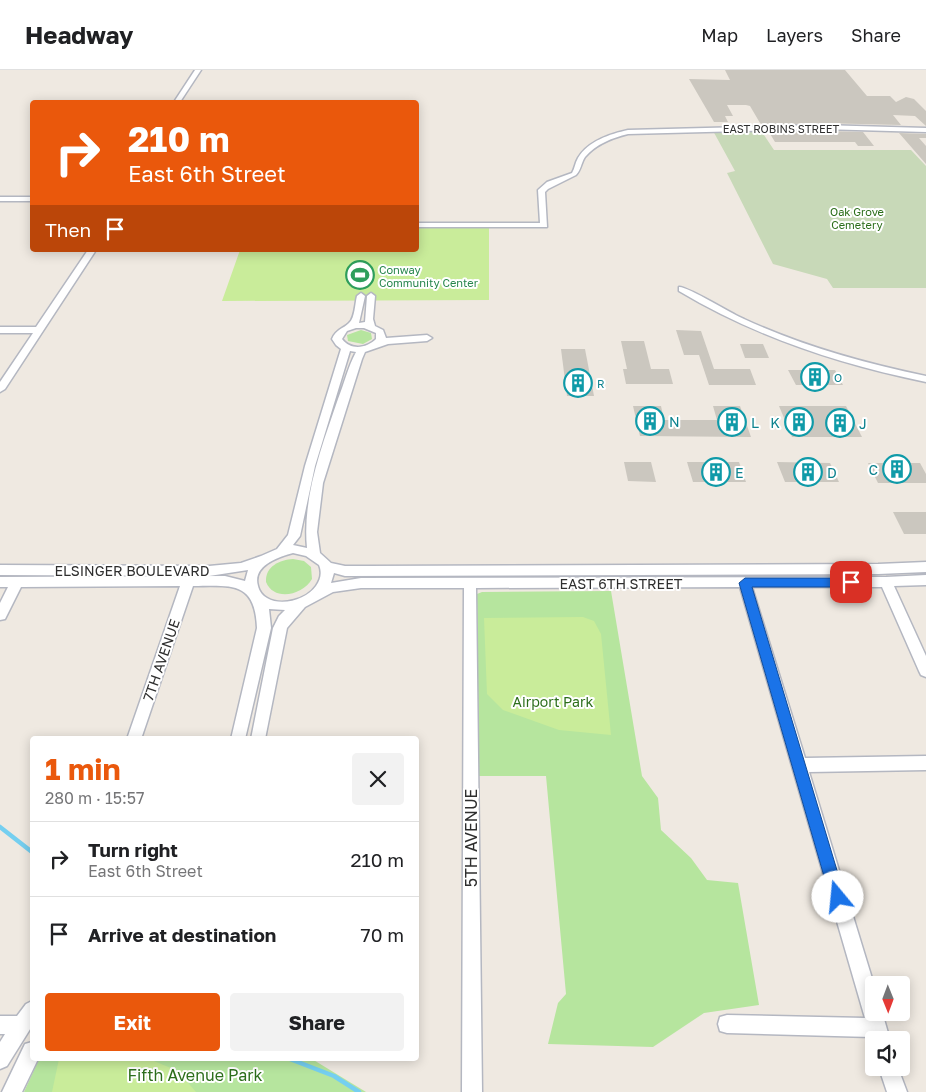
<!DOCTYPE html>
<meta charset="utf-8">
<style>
body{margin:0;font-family:"Golos Text",sans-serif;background:#f2f2f2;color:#202124;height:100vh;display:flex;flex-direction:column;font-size:19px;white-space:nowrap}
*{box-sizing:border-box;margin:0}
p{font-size:16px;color:#757577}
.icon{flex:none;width:28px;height:28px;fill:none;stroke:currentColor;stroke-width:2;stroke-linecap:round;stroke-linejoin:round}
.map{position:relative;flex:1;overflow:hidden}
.drawer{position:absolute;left:30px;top:666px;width:389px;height:325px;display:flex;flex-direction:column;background:#fff;border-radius:5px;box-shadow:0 2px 12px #0003}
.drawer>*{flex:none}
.hud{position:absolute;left:30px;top:30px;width:389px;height:152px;border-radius:5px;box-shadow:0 2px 12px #0003;background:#ea580c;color:#fff;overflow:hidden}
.needle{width:32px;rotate:179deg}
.fabs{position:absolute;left:865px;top:906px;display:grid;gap:10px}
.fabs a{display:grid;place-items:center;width:45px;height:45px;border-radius:5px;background:#fff;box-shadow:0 2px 12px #0003;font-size:25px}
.pin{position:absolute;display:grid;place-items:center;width:42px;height:42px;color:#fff;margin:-21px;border-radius:10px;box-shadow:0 2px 8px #0006}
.me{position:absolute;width:55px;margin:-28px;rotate:343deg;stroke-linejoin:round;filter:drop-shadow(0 0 4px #0008)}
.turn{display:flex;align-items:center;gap:18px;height:105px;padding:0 15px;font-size:22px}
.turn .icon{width:65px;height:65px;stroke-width:2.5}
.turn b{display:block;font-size:35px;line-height:42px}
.then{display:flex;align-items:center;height:48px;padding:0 15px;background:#0003;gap:10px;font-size:19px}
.round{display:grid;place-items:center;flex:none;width:52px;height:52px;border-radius:5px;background:#f2f2f2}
.summary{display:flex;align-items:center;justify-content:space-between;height:85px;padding:0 15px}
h1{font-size:30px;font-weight:700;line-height:38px;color:#ea580c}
.action{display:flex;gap:10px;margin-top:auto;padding:10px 15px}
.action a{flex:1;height:58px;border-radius:5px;background:#ea580c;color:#fff;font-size:20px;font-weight:700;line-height:58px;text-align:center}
.action a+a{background:#f2f2f2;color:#202124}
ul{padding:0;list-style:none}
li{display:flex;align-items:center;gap:15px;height:75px;padding:0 15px;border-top:1px solid #e0e0e0}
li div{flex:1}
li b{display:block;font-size:19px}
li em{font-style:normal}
header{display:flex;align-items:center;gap:30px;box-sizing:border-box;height:70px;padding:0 25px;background:#fff;border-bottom:1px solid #e0e0e0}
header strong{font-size:24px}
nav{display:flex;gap:28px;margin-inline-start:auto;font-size:18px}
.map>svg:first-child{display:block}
.green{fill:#b6e59e}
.cemetery{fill:#c8d9b8}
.pitch{fill:#c9ec9a}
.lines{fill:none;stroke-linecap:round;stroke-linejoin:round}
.stream{stroke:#75cff0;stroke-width:4.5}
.building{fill:#cbc7bf}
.minor-casing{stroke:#b4b7c1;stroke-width:3}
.minor{fill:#fff;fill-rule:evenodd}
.route{fill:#1a73e8;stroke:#114b97}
.labels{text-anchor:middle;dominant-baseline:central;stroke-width:4;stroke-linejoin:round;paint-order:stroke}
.far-street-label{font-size:11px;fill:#2e2e2e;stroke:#fff}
.far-park-label{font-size:11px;fill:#2c6e1b;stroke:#fff}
.far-leisure-label{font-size:11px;fill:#27864d;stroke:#fff;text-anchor:start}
.far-culture-label{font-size:11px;fill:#0d838f;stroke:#fff;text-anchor:start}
.culture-label{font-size:14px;fill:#0d838f;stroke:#fff;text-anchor:start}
.street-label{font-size:14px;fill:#2e2e2e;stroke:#fff}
.park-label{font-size:14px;fill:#2c6e1b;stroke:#fff}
.near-street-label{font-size:16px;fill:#2e2e2e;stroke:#fff}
.near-park-label{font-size:16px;fill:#2c6e1b;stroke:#fff}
</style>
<header>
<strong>Headway</strong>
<nav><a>Map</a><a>Layers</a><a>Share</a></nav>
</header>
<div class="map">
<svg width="926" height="1022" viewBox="0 0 926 1022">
<rect width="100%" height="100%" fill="#efe9e1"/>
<g class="green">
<polygon points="361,260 371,263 372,269 363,274 348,271 347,265"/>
<path d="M293,489L304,491L311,497L312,509C303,525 274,532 266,512C265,496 280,490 293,489Z"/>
<polygon points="611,521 642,706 658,728 661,760 691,788 707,810 738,813 759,935 704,943 653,977 548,974 558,933 566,924 546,706 479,706 477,524 482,522"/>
<polygon points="39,989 312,989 366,1022 24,1022"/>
</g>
<polygon class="cemetery" points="712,59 760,59 774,80 911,80 926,96 926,218 833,218 827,209 773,194 727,103 735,101"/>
<g class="pitch">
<polygon points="416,156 489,157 489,230 222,231 240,180 416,180"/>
<polygon points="583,547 594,551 601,564 611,665 559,660 503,640 487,624 484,548"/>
<polygon points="59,989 149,989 178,1001 196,1022 52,1022"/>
</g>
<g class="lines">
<g class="stream">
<polyline points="0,757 32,782"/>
<polyline points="290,989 334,1006 359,1022"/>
</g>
</g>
<g class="building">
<polygon points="725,0 845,0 867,26 890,26 896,32 906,27 914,29 926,41 926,56 915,46 893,45 901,55 821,53 764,55 760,53 750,36 746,35 727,35 733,46 725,46 728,52 714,52 689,9 730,10"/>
<polygon points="821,61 863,62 874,76 858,76 855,72 775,72 769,62"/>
<polygon points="899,63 926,64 926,68 919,68 926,76 926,94"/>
<polygon points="676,260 701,261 714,299 750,299 756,315 709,315 699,285 684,285"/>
<polygon points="621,271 644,271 651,299 669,299 673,314 626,314 623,299 627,299"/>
<polygon points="740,274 763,274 769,288 745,288"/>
<polygon points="561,279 585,279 594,326 567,326"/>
<polygon points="788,300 835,300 843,315 796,315"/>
<polygon points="633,336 661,336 664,350 717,350 713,336 740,336 751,367 640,366"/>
<polygon points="779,336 846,336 862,367 792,367"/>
<polygon points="624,392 651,392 656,412 628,411"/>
<polygon points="687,392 739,392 746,412 693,412"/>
<polygon points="777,392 830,393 839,412 785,412"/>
<polygon points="868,393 920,393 926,404 926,413 878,413"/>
<polygon points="893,442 926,442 926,464 904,464"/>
</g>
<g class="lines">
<defs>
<g id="minor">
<polygon points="195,0 201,0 180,32 174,32"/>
<path d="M821,55L926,58V62L821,59L628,64C612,68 596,74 585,87C581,93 581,100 576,105L548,119L545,122L547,157H416V153H540L538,120L547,112L572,103C575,98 575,93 578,88C588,71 610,64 628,60Z"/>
<rect x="0" y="127" width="32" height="4"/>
<polygon points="88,180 96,180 5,319 0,322 0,312 33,263 0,263 0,257 36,257"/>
<path d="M679,217C687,216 732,244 744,249C802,276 863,293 926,306V312C838,294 756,267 679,221Z"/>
<path d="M361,223L365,226L359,253L365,252L367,226L371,223L375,226L373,249L375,256L383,260L386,268L427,265L432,268L427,271L388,274L365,282L362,289L323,413L317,462L320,483L331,493L345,496H368L878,494L926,492V502L878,504L345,506L334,503L331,513L361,508L886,507L926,505V515L894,516L926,586V607L921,605L919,601L882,517H752L805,688L926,686V700L809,702L874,915V942H882L890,970H874V975L871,967L727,963L720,961L718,954L720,947L727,945L865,948L740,517L476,518L482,1022H462L464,518H361L333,522L305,537L287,558L265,669H251L273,558L279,546L285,540L269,539L271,558L245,669H231L257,558C255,511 232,516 193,516L141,669H127L180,516L21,517L5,549L0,550V533L8,517H0V507L225,506L245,511L248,500L209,506L0,505V495L209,496L241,493L261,486L277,479L288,465L305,396L341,279L336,275L332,269C336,259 343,259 349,253C355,248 355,233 357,226ZM356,258H364L376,263V269C367,278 351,281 342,269L347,261ZM350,281L356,282C348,297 344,314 338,329C322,376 302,427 307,478L293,475L300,466L315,396ZM293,483L306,486L319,495C322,502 321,509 316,516C307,529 282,537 267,528C263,526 259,521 258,516C252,496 278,487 293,483Z"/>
<polygon points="32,931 32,956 7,996 0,999 0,972 5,964 0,964 0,946 17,946 26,934"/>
<polygon points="32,972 32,989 38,989 22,1022 2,1022 25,974"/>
<polygon points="879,998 898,998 907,1022 887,1022"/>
</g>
</defs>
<use href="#minor" class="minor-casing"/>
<use href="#minor" class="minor"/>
</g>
<polygon class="route" points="745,508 851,508 856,512 851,517 752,517 845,827 843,832 838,835 832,832 830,827 739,513"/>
<defs>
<symbol id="stadium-ring" viewBox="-11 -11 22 22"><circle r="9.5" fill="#fff" stroke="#2e9e5b" stroke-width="1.5"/><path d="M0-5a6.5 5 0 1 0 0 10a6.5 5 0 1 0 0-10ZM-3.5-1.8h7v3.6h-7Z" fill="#2e9e5b"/></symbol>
<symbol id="building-ring" viewBox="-11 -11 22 22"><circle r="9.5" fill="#fff" stroke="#0f9aa8" stroke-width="1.5"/><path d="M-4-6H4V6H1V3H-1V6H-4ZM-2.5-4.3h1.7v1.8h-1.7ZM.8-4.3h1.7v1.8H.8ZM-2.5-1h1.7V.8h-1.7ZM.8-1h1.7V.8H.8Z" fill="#0f9aa8"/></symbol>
</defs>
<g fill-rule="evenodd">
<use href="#stadium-ring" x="344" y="189" width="32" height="32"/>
<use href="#building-ring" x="799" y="291" width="32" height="32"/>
<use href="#building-ring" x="562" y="297" width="32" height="32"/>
<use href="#building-ring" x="634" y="335" width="32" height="32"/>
<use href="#building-ring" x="716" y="336" width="32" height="32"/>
<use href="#building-ring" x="783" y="336" width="32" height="32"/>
<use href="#building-ring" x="824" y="337" width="32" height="32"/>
<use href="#building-ring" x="881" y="383" width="32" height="32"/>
<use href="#building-ring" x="700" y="386" width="32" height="32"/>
<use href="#building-ring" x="792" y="386" width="32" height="32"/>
</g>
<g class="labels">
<g class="far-street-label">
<text x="781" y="58">EAST ROBINS STREET</text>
</g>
<g class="far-park-label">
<text x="857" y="141">Oak Grove<tspan x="857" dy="13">Cemetery</tspan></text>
</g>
<g class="far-leisure-label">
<text x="379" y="199">Conway<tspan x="379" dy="13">Community Center</tspan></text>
</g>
<g class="far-culture-label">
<text x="834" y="307">O</text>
<text x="597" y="313">R</text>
</g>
<g class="culture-label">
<text x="669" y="351">N</text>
<text x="751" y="352">L</text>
<text x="780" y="352" text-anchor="end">K</text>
<text x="859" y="353">J</text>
<text x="878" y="399" text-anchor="end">C</text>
<text x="735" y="402">E</text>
<text x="827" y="402">D</text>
</g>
<g class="street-label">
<text x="132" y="500">ELSINGER BOULEVARD</text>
<text x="621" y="513">EAST 6TH STREET</text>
<text transform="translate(161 590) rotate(-71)">7TH AVENUE</text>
</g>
<g class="park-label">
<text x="553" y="631">Airport Park</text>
</g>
<g class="near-street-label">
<text transform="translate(471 768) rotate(-90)">5TH AVENUE</text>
</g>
<g class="near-park-label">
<text x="195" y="1005">Fifth Avenue Park</text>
</g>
</g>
</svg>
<div class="fabs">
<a><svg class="needle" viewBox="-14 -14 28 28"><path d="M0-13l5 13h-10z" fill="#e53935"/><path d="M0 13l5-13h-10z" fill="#757577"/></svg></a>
<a><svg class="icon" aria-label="sound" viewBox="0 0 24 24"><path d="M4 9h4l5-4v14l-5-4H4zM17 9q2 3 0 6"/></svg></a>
</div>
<div class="pin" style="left:851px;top:512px;background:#d93025"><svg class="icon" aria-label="arrive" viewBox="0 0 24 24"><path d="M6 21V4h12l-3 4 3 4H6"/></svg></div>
<svg class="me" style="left:838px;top:827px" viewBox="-20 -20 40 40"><circle r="19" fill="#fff"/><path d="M0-13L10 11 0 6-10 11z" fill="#1a73e8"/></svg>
<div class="hud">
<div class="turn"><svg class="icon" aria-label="right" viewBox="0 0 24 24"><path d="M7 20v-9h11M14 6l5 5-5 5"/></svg><div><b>210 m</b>East 6th Street</div></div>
<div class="then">Then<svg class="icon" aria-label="arrive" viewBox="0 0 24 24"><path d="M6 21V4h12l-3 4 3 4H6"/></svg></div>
</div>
<section class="drawer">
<div class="summary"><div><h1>1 min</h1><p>280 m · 15:57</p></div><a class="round"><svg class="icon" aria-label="close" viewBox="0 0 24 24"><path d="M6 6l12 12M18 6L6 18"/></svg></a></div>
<ul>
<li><svg class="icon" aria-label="right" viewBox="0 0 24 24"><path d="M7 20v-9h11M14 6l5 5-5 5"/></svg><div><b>Turn right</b><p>East 6th Street</p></div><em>210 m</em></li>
<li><svg class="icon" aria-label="arrive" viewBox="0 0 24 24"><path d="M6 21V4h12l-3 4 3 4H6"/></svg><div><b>Arrive at destination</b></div><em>70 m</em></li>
</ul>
<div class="action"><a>Exit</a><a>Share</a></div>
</section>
</div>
